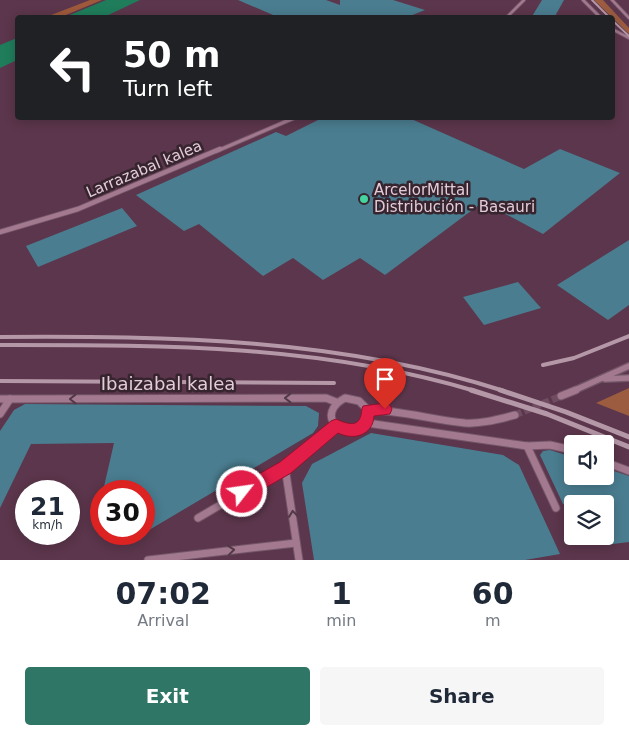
<!DOCTYPE html>
<meta charset="utf-8">
<style>
body{margin:0;font-family:"DejaVu Sans",sans-serif;background:#f6f6f7;color:#1f2937;height:100vh;display:flex;flex-direction:column;font-size:19px;white-space:nowrap}
*{box-sizing:border-box;margin:0}
p{font-size:16px;color:#747a83}
.icon{flex:none;width:28px;height:28px;fill:none;stroke:currentColor;stroke-width:2;stroke-linecap:round;stroke-linejoin:round}
.map{position:relative;height:560px;overflow:hidden}
.side{display:flex;flex-direction:column;background:#fff;flex:1}
.side>*{flex:none}
.top-card{position:absolute;left:15px;top:15px;width:600px;height:105px;border-radius:5px;box-shadow:0 2px 12px #0003;background:#202124;color:#fff;overflow:hidden}
.buttons{position:absolute;left:564px;top:435px;display:grid;gap:10px}
.buttons a{display:grid;place-items:center;width:50px;height:50px;border-radius:5px;background:#fff;box-shadow:0 2px 12px #0003;font-size:25px}
.speed{position:absolute;left:15px;top:480px;display:flex;gap:10px;font-size:25px;font-weight:700;text-align:center}
.speed>*{display:grid;place-content:center;width:65px;height:65px;border-radius:50%;background:#fff;box-shadow:0 2px 12px #0003;line-height:1}
.speed small{font-size:12px;font-weight:400}
.speed .limit{border:8px solid #d22;background:#fff;color:#111}
.pin{position:absolute;display:grid;place-items:center;width:42px;height:42px;color:#fff;margin:-51px -21px;border-radius:50% 50% 50% 0;rotate:-45deg;box-shadow:0 0 5px #0007}
.pin .icon{rotate:45deg}
.me{position:absolute;width:55px;margin:-28px;rotate:60deg;stroke-linejoin:round;filter:drop-shadow(0 0 4px #0008)}
.turn{display:flex;align-items:center;gap:18px;height:105px;padding:0 25px;font-size:22px}
.turn .icon{width:65px;height:65px;stroke-width:2.5}
.turn b{display:block;font-size:35px;line-height:42px}
.eta{display:flex;justify-content:space-evenly;align-items:center;height:85px;text-align:center}
.eta b{font-size:30px;font-weight:700;line-height:35px}
.button{display:flex;gap:10px;margin-top:auto;padding:10px 25px}
.button a{flex:1;height:58px;border-radius:5px;background:#307666;color:#fff;font-size:20px;font-weight:700;line-height:58px;text-align:center}
.button a+a{background:#f6f6f7;color:#1f2937}
.map>svg:first-child{display:block}
.green{fill:#9b5c40}
.forest{fill:#9e593b}
.water{fill:#1f7d5b}
.building{fill:#4a7d90}
.lines{fill:none;stroke-linecap:round;stroke-linejoin:round}
.minor-tunnel{stroke:#704c61;stroke-width:7;stroke-dasharray:7 3;stroke-linecap:butt}
.minor-far4-casing{stroke:#735567;stroke-width:4}
.minor-far3-casing{stroke:#735567;stroke-width:5}
.minor-far2-casing{stroke:#735567;stroke-width:6}
.minor-far1-casing{stroke:#735567;stroke-width:8}
.minor-casing{stroke:#735567;stroke-width:9}
.minor-far4{stroke:#a37990;stroke-width:2.5}
.minor-far3{stroke:#a37990;stroke-width:3}
.minor-far2{stroke:#a37990;stroke-width:4.5}
.minor-far1{stroke:#a37990;stroke-width:5.5}
.minor{stroke:#a37990;stroke-width:7}
.rail-far2{stroke:#b598a8;stroke-width:2}
.rail-far1{stroke:#b598a8;stroke-width:4}
.rail{stroke:#b598a8;stroke-width:5}
.oneway{stroke:#513946}
.route{fill:#e11d48;stroke:#92132f}
.poi-dot{fill:#45d49f;stroke:#36242e;stroke-width:2}
.labels{text-anchor:middle;dominant-baseline:central;stroke-width:5;stroke-linejoin:round;paint-order:stroke}
.street-label{font-size:15px;fill:#e3cbd8;stroke:#36242e}
.poi-label{font-size:15px;fill:#e3cbd8;stroke:#36242e;text-anchor:start}
.near-street-label{font-size:18px;fill:#e3cbd8;stroke:#36242e}
</style>
<div class="map">
<svg width="629" height="560" viewBox="0 0 629 560">
<rect width="100%" height="100%" fill="#5c364c"/>
<g class="green">
<polygon points="594,0 603,0 629,28 629,34"/>
<polygon points="629,388 629,416 596,403"/>
</g>
<polygon class="forest" points="90,0 102,0 61,17 46,17"/>
<g class="water">
<polygon points="106,0 140,0 104,17 65,17"/>
<polygon points="17,38 17,60 0,68 0,45"/>
</g>
<g class="building">
<polygon points="238,0 326,0 340,5 340,0 393,0 425,10 405,18 280,18"/>
<polygon points="542,0 564,0 554,18 531,18"/>
<polygon points="322,118 409,118 524,169 560,149 620,173 543,234 483,202 385,275 360,258 323,280 293,258 263,276 199,224 184,231 136,195 276,132 286,136"/>
<polygon points="122,208 137,226 38,267 26,246"/>
<polygon points="629,240 629,305 608,320 557,285"/>
<polygon points="518,282 541,308 484,325 463,297"/>
<polygon points="25,404 306,406 319,413 318,426 313,433 144,533 144,491 103,491 114,443 31,444 0,508 0,431 14,410"/>
<polygon points="371,433 503,455 519,465 560,554 525,560 314,560 302,483 312,464"/>
<polygon points="550,450 572,457 572,476 605,476 605,468 629,476 629,542 605,545 605,504 563,504 540,455 543,451"/>
</g>
<g class="lines">
<polyline class="minor-tunnel" points="515,415 561,396"/>
<defs>
<g id="minor-far4">
<polyline points="583,0 601,18"/>
<polyline points="612,0 629,18"/>
<polyline points="506,18 524,0"/>
<polyline points="612,29 629,38"/>
</g>
<polyline id="minor-far3" points="217,151 294,118"/>
<polyline id="minor-far2" points="0,232 78,209 220,149"/>
<g id="minor-far1">
<polyline points="605,379 629,378"/>
<polyline points="573,391 629,366"/>
</g>
<g id="minor">
<polyline points="561,396 576,390"/>
<path d="M345,398L359,401L368,410L367,423C340,442 315,414 345,398Z"/>
<polyline points="0,399 326,398 336,402"/>
<path d="M368,410C401,410 432,420 465,423C482,424 499,419 515,415"/>
<polyline points="0,414 10,399"/>
<polyline points="367,423 527,446 556,508"/>
<polyline points="527,446 550,445 572,450"/>
<polyline points="605,462 629,471"/>
<polyline points="285,467 299,560"/>
<polyline points="198,518 285,467 337,426"/>
<polyline points="148,560 296,543"/>
</g>
</defs>
<use href="#minor-far4" class="minor-far4-casing"/>
<use href="#minor-far3" class="minor-far3-casing"/>
<use href="#minor-far2" class="minor-far2-casing"/>
<use href="#minor-far1" class="minor-far1-casing"/>
<use href="#minor" class="minor-casing"/>
<use href="#minor-far4" class="minor-far4"/>
<use href="#minor-far3" class="minor-far3"/>
<use href="#minor-far2" class="minor-far2"/>
<use href="#minor-far1" class="minor-far1"/>
<use href="#minor" class="minor"/>
<g class="rail-far2">
<polyline points="592,0 610,18"/>
<polyline points="612,20 629,36"/>
</g>
<g class="rail-far1">
<path d="M0,337C170,336 340,338 504,391"/>
<path d="M0,345C162,345 318,344 475,391"/>
<polyline points="543,365 574,358 629,336"/>
<polyline points="0,381 334,383"/>
</g>
<g class="rail">
<polyline points="471,390 547,414 629,447"/>
<polyline points="500,390 566,412 629,437"/>
</g>
</g>
<defs><path id="oneway-chevron" d="M-2-3.5L2.5 0L-2 3.5" fill="none" stroke-width="1.6" stroke-linecap="round" stroke-linejoin="round" transform="scale(1.25)"/></defs>
<g class="oneway">
<use href="#oneway-chevron" transform="translate(288 398) rotate(180)"/>
<use href="#oneway-chevron" transform="translate(73 399) rotate(180)"/>
<use href="#oneway-chevron" transform="translate(293 514) rotate(-97)"/>
<use href="#oneway-chevron" transform="translate(231 550) rotate(-6)"/>
</g>
<path class="route" d="M385,403L390,405L392,409L390,414L374,416C373,435 354,441 338,433L291,473L248,498L242,500L236,498L234,492L236,487L280,462L331,421L336,419C343,422 356,428 360,418C362,414 361,410 363,406Z"/>
<circle class="poi-dot" cx="364" cy="199" r="5"/>
<g class="labels">
<g class="street-label">
<text transform="translate(144 169) rotate(-23)">Larrazabal kalea</text>
</g>
<g class="poi-label">
<text x="374" y="190">ArcelorMittal<tspan x="374" dy="17">Distribución - Basauri</tspan></text>
</g>
<g class="near-street-label">
<text x="168" y="383">Ibaizabal kalea</text>
</g>
</g>
</svg>
<div class="buttons">
<a><svg class="icon" aria-label="sound" viewBox="0 0 24 24"><path d="M4 9h4l5-4v14l-5-4H4zM17 9q2 3 0 6"/></svg></a>
<a><svg class="icon" aria-label="layers" viewBox="0 0 24 24"><path d="M12 4l9 5-9 5-9-5zM3 14l9 5 9-5"/></svg></a>
</div>
<div class="speed"><div>21<small>km/h</small></div><div class="limit">30</div></div>
<div class="pin" style="left:385px;top:409px;background:#d93025"><svg class="icon" aria-label="arrive" viewBox="0 0 24 24"><path d="M6 21V4h12l-3 4 3 4H6"/></svg></div>
<svg class="me" style="left:242px;top:492px" viewBox="-20 -20 40 40"><circle r="17" fill="#e11d48" stroke="#fff" stroke-width="3"/><path d="M0-11L8 9 0 5-8 9z" fill="#fff"/></svg>
<div class="top-card">
<div class="turn"><svg class="icon" aria-label="left" viewBox="0 0 24 24"><path d="M17 20v-9H6M10 6l-5 5 5 5"/></svg><div><b>50 m</b>Turn left</div></div>
</div>
</div>
<section class="side">
<div class="eta">
<div><b>07:02</b><p>Arrival</p></div>
<div><b>1</b><p>min</p></div>
<div><b>60</b><p>m</p></div>
</div>
<div class="button"><a>Exit</a><a>Share</a></div>
</section>
